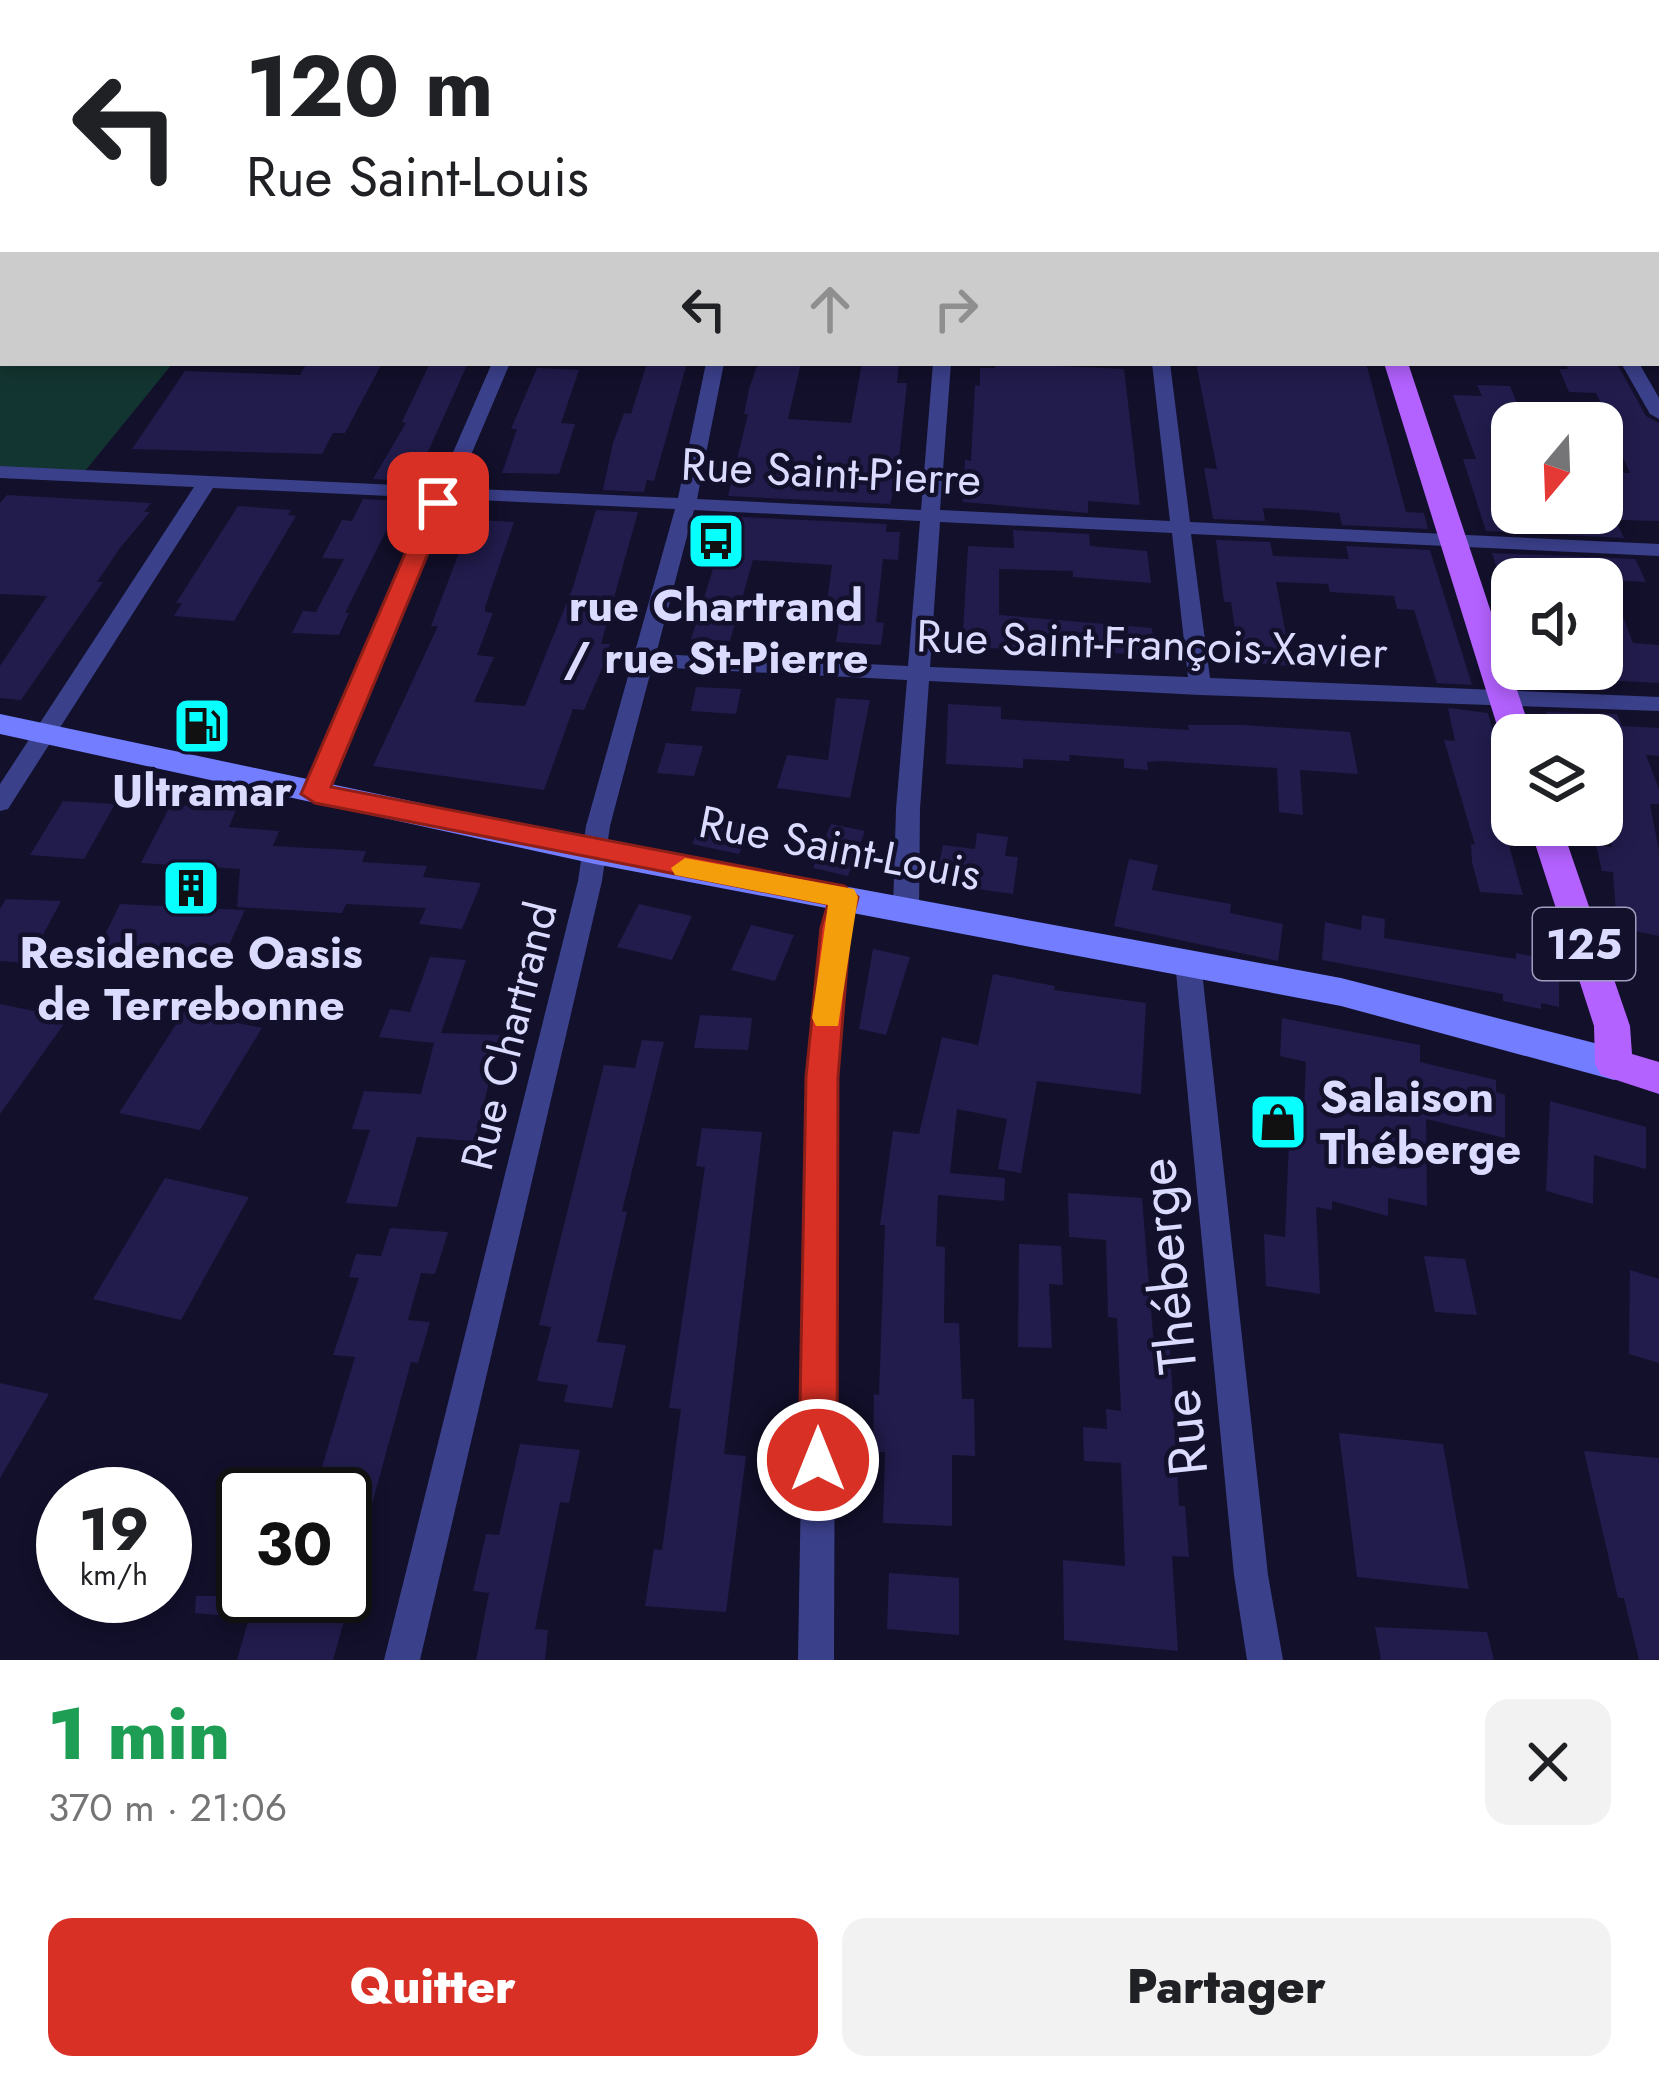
<!DOCTYPE html>
<html lang="fr">
<meta charset="utf-8">
<style>
body{margin:0;font-family:Jost,sans-serif;background:#f2f2f2;color:#202124;height:100vh;display:flex;flex-direction:column;font-size:45px;white-space:nowrap}
*{box-sizing:border-box;margin:0}
p{font-size:39px;color:#757577}
.icon{flex:none;width:66px;height:66px;fill:none;stroke:currentColor;stroke-width:2;stroke-linecap:round;stroke-linejoin:round}
.map{position:relative;height:1660px;overflow:hidden}
.drawer{display:flex;flex-direction:column;background:#fff;flex:1}
.drawer>*{flex:none}
.guide{position:absolute;left:0px;top:0px;width:1659px;height:366px;box-shadow:0 6px 18px #0003;background:#fff;color:#202124;overflow:hidden}
.needle{width:78px;rotate:199deg}
.fabs{position:absolute;left:1491px;top:402px;display:grid;gap:24px}
.fabs a{display:grid;place-items:center;width:132px;height:132px;border-radius:24px;background:#fff;box-shadow:0 6px 18px #0003;font-size:60px}
.speed{position:absolute;left:36px;top:1467px;display:flex;gap:24px;font-size:60px;font-weight:700;text-align:center}
.speed>*{display:grid;place-content:center;width:156px;height:156px;border-radius:50%;background:#fff;box-shadow:0 6px 18px #0003;line-height:1}
.speed small{font-size:30px;font-weight:400}
.speed .limit{border:6px solid #111;border-radius:18px;background:#fff;color:#111}
.pin{position:absolute;display:grid;place-items:center;width:102px;height:102px;color:#fff;margin:-51px;border-radius:24px;box-shadow:0 6px 18px #0006}
.me{position:absolute;width:132px;margin:-66px;rotate:0deg;stroke-linejoin:round;filter:drop-shadow(0 0 9px #0008)}
.turn{display:flex;align-items:center;gap:42px;height:252px;padding:0 48px;font-size:54px}
.turn .icon{width:156px;height:156px;stroke-width:2.5}
.turn b{display:block;font-size:84px;line-height:102px}
.lanes{display:flex;align-items:center;height:114px;padding:0 48px;background:#0003;justify-content:center;gap:60px;direction:ltr}
.lanes .off{opacity:.35}
.round{display:grid;place-items:center;flex:none;width:126px;height:126px;border-radius:24px;background:#f2f2f2}
.headline{display:flex;align-items:center;justify-content:space-between;height:204px;padding:0 48px}
h1{font-size:72px;font-weight:800;line-height:90px;color:#1e9e55}
.cta{display:flex;gap:24px;margin-top:auto;padding:24px 48px}
.cta a{flex:1;height:138px;border-radius:24px;background:#d93025;color:#fff;font-size:48px;font-weight:800;line-height:138px;text-align:center}
.cta a+a{background:#f2f2f2;color:#202124}
.map>svg:first-child{display:block}
.green{fill:#133531}
.water{fill:#0c2b4f}
.building{fill:#211c4c}
.lines{fill:none;stroke-linecap:round;stroke-linejoin:round}
.minor{fill:#3b408b;fill-rule:evenodd}
.tertiary{fill:#3b408b;fill-rule:evenodd}
.secondary{fill:#727dff;fill-rule:evenodd}
.primary{fill:#b462ff;fill-rule:evenodd}
.route{fill:#d93025;stroke:#8d1f18;stroke-width:3}
.slow{fill:#f59e0b}
.labels{text-anchor:middle;dominant-baseline:central;stroke-width:9;stroke-linejoin:round;paint-order:stroke}
.shield{fill:#12102b;stroke:#9f9ebf;stroke-width:3}
.shield-label{font-size:42px;font-weight:bold;fill:#dbdbff}
.street-label{font-size:45px;fill:#dbdbff;stroke:#12102b}
.poi-label{font-size:45px;font-weight:bold;fill:#dbdbff;stroke:#12102b}
.near-street-label{font-size:54px;fill:#dbdbff;stroke:#12102b}
</style>
<div class="map">
<svg width="1659" height="1660" viewBox="0 0 1659 1660">
<rect width="100%" height="100%" fill="#12102b"/>
<g class="green">
<polygon points="47,0 606,0 41,3"/>
<polygon points="0,270 3,363 173,363 81,476 0,470"/>
</g>
<polygon class="water" points="709,0 1659,0 1659,121 1656,3 701,3"/>
<g class="building">
<polygon points="307,363 382,363 345,433 333,433 322,454 132,449 185,371 300,375"/>
<polygon points="430,363 468,363 417,476 410,481 373,479 406,423 402,422"/>
<polygon points="647,363 687,363 654,481 647,480 644,492 603,490 613,443 624,413 631,414"/>
<polygon points="758,363 801,363 788,419 851,423 862,363 899,363 897,383 907,383 897,477 890,504 728,496 748,414 744,414 749,389"/>
<polygon points="995,363 1124,369 1140,505 1088,501 1088,513 963,502 965,460 971,461 975,385 980,386 980,368 995,368"/>
<polygon points="1196,363 1366,363 1406,512 1424,513 1428,529 1342,525 1339,513 1304,510 1263,508 1265,521 1213,519 1204,468 1217,469"/>
<polygon points="1566,363 1617,364 1646,416 1659,423 1659,521 1622,520 1602,476 1602,472 1630,473 1615,440 1619,440 1596,393 1569,392 1559,369 1568,369"/>
<polygon points="537,368 579,370 561,423 575,424 559,474 502,473 517,429 511,429"/>
<polygon points="1477,385 1510,386 1525,423 1512,423 1512,513 1612,513 1624,538 1486,531 1463,459 1476,459 1453,395 1482,396"/>
<polygon points="7,495 151,503 144,512 150,512 120,548 97,582 103,582 21,700 0,698 0,666 47,596 0,594 0,503"/>
<polygon points="363,499 401,501 345,613 349,613 339,635 292,633 303,611 316,612 344,559 322,558 342,520 352,521"/>
<polygon points="238,506 291,510 288,515 296,516 234,621 174,616 182,603 176,603"/>
<polygon points="596,510 638,512 601,644 610,644 603,666 584,710 573,709 544,790 373,766 438,626 431,626 462,545 467,545 478,520 514,522 485,607 485,612 493,613 477,655 494,657 474,702 525,706 573,587"/>
<polygon points="723,516 887,524 886,532 900,532 898,560 883,559 876,622 884,623 881,645 836,642 841,611 826,610 832,565 753,560 730,641 691,639 718,553 710,553"/>
<polygon points="1013,530 1089,534 1090,546 1147,551 1151,583 1073,577 1073,571 999,569 999,615 1152,628 1155,655 962,647 968,546 1014,548"/>
<polygon points="1216,540 1270,542 1273,556 1349,559 1346,546 1430,550 1472,685 1437,683 1414,610 1397,609 1394,596 1330,592 1328,584 1276,582 1292,666 1240,663 1231,602 1224,602"/>
<polygon points="1492,553 1635,559 1646,582 1609,580 1633,643 1659,645 1659,683 1603,680 1607,690 1538,687 1532,669 1598,669 1602,678 1602,579 1500,579"/>
<polygon points="696,687 741,689 736,714 691,711"/>
<polygon points="836,698 870,700 850,798 777,788 787,755 828,760"/>
<polygon points="948,704 1001,707 1001,719 1189,730 1188,725 1243,725 1350,732 1358,774 1300,770 1303,815 1279,812 1277,768 1161,761 1147,762 1148,770 1124,768 1124,759 1069,755 1070,761 1023,759 1023,768 946,764"/>
<polygon points="1448,708 1488,713 1512,798 1512,825 1521,829 1504,828 1523,895 1480,892 1472,862 1471,844 1475,845 1444,740 1455,741"/>
<polygon points="195,712 229,720 210,742 175,733"/>
<polygon points="1546,712 1617,714 1622,726 1659,728 1659,756 1646,755 1659,789 1659,804 1650,804 1659,851 1659,936 1617,927 1613,872 1602,871 1596,845 1612,847 1602,797 1602,735 1555,735"/>
<polygon points="666,743 703,746 694,776 657,773"/>
<polygon points="63,801 115,804 84,859 30,855"/>
<polygon points="238,805 229,827 279,831 273,846 366,851 362,862 427,866 423,877 481,883 462,929 419,924 426,908 346,904 342,913 237,907 240,869 141,863 170,806"/>
<polygon points="706,816 753,826 739,854 692,844"/>
<polygon points="831,824 865,831 848,876 813,868"/>
<polygon points="977,833 1008,837 1005,856 1018,857 1013,894 935,883 943,845 975,849"/>
<polygon points="1129,859 1158,865 1152,890 1231,904 1230,913 1283,924 1278,961 1114,926"/>
<polygon points="6,899 61,901 28,963 0,961 0,909"/>
<polygon points="120,904 245,910 227,950 100,945"/>
<polygon points="639,904 692,916 672,960 617,947"/>
<polygon points="1362,915 1385,919 1384,938 1516,959 1516,953 1542,958 1542,971 1559,975 1559,1007 1541,1003 1541,1009 1503,1001 1503,994 1322,960 1325,922 1361,930"/>
<polygon points="751,925 794,935 775,981 731,970"/>
<polygon points="873,949 910,957 886,1035 859,1029"/>
<polygon points="430,957 466,960 441,1033 500,1035 475,1141 417,1137 397,1207 346,1203 370,1130 352,1129 364,1091 421,1094 434,1043 379,1037 390,1009 410,1012"/>
<polygon points="993,974 1055,986 1054,990 1146,1003 1141,1094 1037,1081 1021,1173 998,1169 1007,1119 957,1109 950,1173 1005,1178 1004,1201 938,1195 936,1246 945,1247 944,1323 959,1323 962,1399 974,1399 975,1456 952,1455 952,1526 883,1523 885,1452 873,1452 874,1394 879,1395 885,1225 880,1225 893,1131 919,1134 942,1037 978,1045"/>
<polygon points="0,1004 68,1018 0,1114"/>
<polygon points="184,1012 262,1028 200,1130 119,1113"/>
<polygon points="700,1015 752,1018 748,1050 694,1048"/>
<polygon points="1282,1018 1420,1045 1420,1062 1496,1080 1496,1092 1505,1095 1505,1138 1426,1119 1427,1206 1388,1198 1388,1216 1332,1201 1332,1210 1316,1207 1320,1294 1266,1286 1264,1234 1285,1237 1289,1140 1257,1135 1257,1101 1304,1108 1306,1062 1280,1056"/>
<polygon points="642,1040 664,1042 622,1211 627,1212 597,1342 626,1345 612,1408 564,1402 568,1385 537,1381 551,1327 539,1325 604,1065 635,1068"/>
<polygon points="1550,1101 1646,1127 1646,1169 1594,1155 1593,1204 1546,1191"/>
<polygon points="702,1128 762,1132 724,1454 746,1456 726,1612 645,1606 654,1549 662,1550 681,1409 669,1408 705,1167 696,1166"/>
<polygon points="165,1178 249,1197 181,1320 93,1299"/>
<polygon points="1068,1193 1142,1198 1154,1347 1170,1349 1179,1506 1185,1506 1189,1557 1172,1556 1178,1651 1064,1640 1063,1560 1125,1566 1121,1463 1084,1461 1083,1427 1107,1429 1106,1409 1121,1411 1117,1318 1108,1317 1106,1240 1069,1237"/>
<polygon points="390,1228 448,1232 435,1274 421,1273 408,1320 430,1322 418,1363 411,1362 372,1504 345,1502 345,1494 314,1494 355,1357 333,1355 359,1278 349,1277 356,1254 381,1256"/>
<polygon points="1019,1244 1061,1246 1063,1285 1049,1284 1052,1348 1018,1347"/>
<polygon points="1424,1256 1465,1259 1477,1315 1435,1312"/>
<polygon points="1630,1270 1659,1279 1659,1363 1629,1354"/>
<polygon points="0,1383 49,1394 0,1478"/>
<polygon points="1339,1433 1443,1444 1469,1589 1357,1577"/>
<polygon points="520,1444 580,1450 569,1503 560,1502 535,1629 548,1630 545,1660 476,1660 489,1593 473,1591 486,1534 499,1535"/>
<polygon points="1584,1451 1659,1458 1659,1660 1639,1660 1624,1598 1618,1598"/>
<polygon points="889,1573 959,1578 959,1635 887,1629"/>
<polygon points="196,1596 351,1596 333,1660 237,1660 249,1618 195,1613"/>
<polygon points="1375,1627 1487,1632 1494,1660 1381,1660"/>
</g>
<g class="lines">
<g class="minor">
<rect x="1656" y="136" width="3" height="8"/>
<rect x="1656" y="290" width="3" height="10"/>
<path d="M492,363H510L457,488L678,498L706,363H724L697,499L921,510L933,363H951L940,510L1170,521L1152,363H1170L1190,522L1659,544V556L1191,534L1210,678L1659,697V711L1200,695L929,681L920,809L919,909L915,916H897L893,909L896,809L907,680L652,667L610,826L602,881L420,1660H384L578,881L586,826L675,509L452,499L327,794L315,802L303,794L433,498L213,488L8,809L0,811V784L194,487L0,478V466L438,487ZM694,510L920,521L908,666L656,654ZM940,522L1172,533L1188,677L930,667Z"/>
<polygon points="1621,363 1639,363 1659,398 1659,419 1650,414"/>
<polygon points="844,888 853,890 856,897 848,929 836,1077 834,1660 798,1660 808,1077 822,929 835,890"/>
<polygon points="1188,952 1197,955 1201,962 1268,1575 1283,1660 1247,1660 1234,1575 1175,962 1179,955"/>
</g>
<polygon class="tertiary" points="0,55 3,56 3,66 0,65"/>
<polygon class="secondary" points="0,714 595,840 1341,978 1614,1048 1627,1053 1633,1064 1627,1075 1614,1080 1341,1006 595,864 0,734"/>
<g class="primary">
<polygon points="1205,0 1221,0 1223,3 1207,3"/>
<polygon points="1384,363 1408,363 1532,735 1512,735 1512,744 1500,735"/>
<polygon points="1529,825 1561,825 1630,1026 1632,1054 1659,1062 1659,1094 1601,1075 1595,1064 1594,1026"/>
</g>
</g>
<polygon class="route" points="438,497 449,503 331,787 844,886 858,897 850,928 838,1077 837,1460 831,1473 818,1478 804,1473 799,1460 806,1077 821,928 828,904 315,803 301,794 427,503"/>
<polygon class="slow" points="685,858 854,889 858,897 838,1026 816,1026 812,1018 828,905 675,875 671,868"/>
<defs>
<symbol id="bus-square" viewBox="-11 -11 22 22"><rect x="-9" y="-9" width="18" height="18" rx="4" fill="#07fffe" stroke="#12102b"/><path d="M-5-6H5V4H4V6H2V4H-2V6H-4V4H-5ZM-3.5-4V0h7V-4ZM-3.5 1.2v1.5H-2V1.2ZM2 1.2v1.5H3.5V1.2Z" fill="#111"/></symbol>
<symbol id="fuel-square" viewBox="-11 -11 22 22"><rect x="-9" y="-9" width="18" height="18" rx="4" fill="#07fffe" stroke="#12102b"/><path d="M-5.5-6h7V0h2V4h1.3V-2.5L3-4.5l.8-.8L6-3V5H2.5V1h-1V6h-7ZM-4.2-4.7v3.2H.2V-4.7Z" fill="#111"/></symbol>
<symbol id="building-square" viewBox="-11 -11 22 22"><rect x="-9" y="-9" width="18" height="18" rx="4" fill="#07fffe" stroke="#12102b"/><path d="M-4-6H4V6H1V3H-1V6H-4ZM-2.5-4.3h1.7v1.8h-1.7ZM.8-4.3h1.7v1.8H.8ZM-2.5-1h1.7V.8h-1.7ZM.8-1h1.7V.8H.8Z" fill="#111"/></symbol>
<symbol id="shop-square" viewBox="-11 -11 22 22"><rect x="-9" y="-9" width="18" height="18" rx="4" fill="#07fffe" stroke="#12102b"/><path d="M-5-2.5h2.3a2.7 3.5 0 0 1 5.4 0H5L5.5 6h-11ZM-1.5-2.5h3a1.5 2.3 0 0 0-3 0Z" fill="#111"/></symbol>
</defs>
<g fill-rule="evenodd">
<use href="#bus-square" x="683" y="508" width="66" height="66"/>
<use href="#fuel-square" x="169" y="693" width="66" height="66"/>
<use href="#building-square" x="158" y="855" width="66" height="66"/>
<use href="#shop-square" x="1245" y="1089" width="66" height="66"/>
</g>
<g class="labels">
<rect class="shield" x="1533" y="908" width="102" height="72" rx="9"/>
<g class="shield-label">
<text x="1584" y="944">125</text>
</g>
<g class="street-label">
<text transform="translate(831 472) rotate(3)">Rue Saint-Pierre</text>
<text transform="translate(1152 644) rotate(2)">Rue Saint-François-Xavier</text>
<text transform="translate(840 848) rotate(11)">Rue Saint-Louis</text>
<text transform="translate(509 1036) rotate(-76)">Rue Chartrand</text>
</g>
<g class="poi-label">
<text x="716" y="605">rue Chartrand<tspan x="716" dy="52">/ rue St-Pierre</tspan></text>
<text x="202" y="790">Ultramar</text>
<text x="191" y="952">Residence Oasis<tspan x="191" dy="52">de Terrebonne</tspan></text>
<text x="1320" y="1096" text-anchor="start">Salaison<tspan x="1320" dy="52">Théberge</tspan></text>
</g>
<g class="near-street-label">
<text transform="translate(1172 1317) rotate(-96)">Rue Théberge</text>
</g>
</g>
</svg>
<div class="fabs">
<a><svg class="needle" viewBox="-14 -14 28 28"><path d="M0-13l5 13h-10z" fill="#e53935"/><path d="M0 13l5-13h-10z" fill="#757577"/></svg></a>
<a><svg class="icon" aria-label="sound" viewBox="0 0 24 24"><path d="M4 9h4l5-4v14l-5-4H4zM17 9q2 3 0 6"/></svg></a>
<a><svg class="icon" aria-label="layers" viewBox="0 0 24 24"><path d="M12 4l9 5-9 5-9-5zM3 14l9 5 9-5"/></svg></a>
</div>
<div class="speed"><div>19<small>km/h</small></div><div class="limit">30</div></div>
<div class="pin" style="left:438px;top:503px;background:#d93025"><svg class="icon" aria-label="arrive" viewBox="0 0 24 24"><path d="M6 21V4h12l-3 4 3 4H6"/></svg></div>
<svg class="me" style="left:818px;top:1460px" viewBox="-20 -20 40 40"><circle r="17" fill="#d93025" stroke="#fff" stroke-width="3"/><path d="M0-11L8 9 0 5-8 9z" fill="#fff"/></svg>
<div class="guide">
<div class="turn"><svg class="icon" aria-label="left" viewBox="0 0 24 24"><path d="M17 20v-9H6M10 6l-5 5 5 5"/></svg><div><b>120 m</b>Rue Saint-Louis</div></div>
<div class="lanes"><svg class="icon" aria-label="left" viewBox="0 0 24 24"><path d="M17 20v-9H6M10 6l-5 5 5 5"/></svg><svg class="icon off" aria-label="ahead" viewBox="0 0 24 24"><path d="M12 20V5M6 11l6-6 6 6"/></svg><svg class="icon off" aria-label="right" viewBox="0 0 24 24"><path d="M7 20v-9h11M14 6l5 5-5 5"/></svg></div>
</div>
</div>
<section class="drawer">
<div class="headline"><div><h1>1 min</h1><p>370 m · 21:06</p></div><a class="round"><svg class="icon" aria-label="close" viewBox="0 0 24 24"><path d="M6 6l12 12M18 6L6 18"/></svg></a></div>
<div class="cta"><a>Quitter</a><a>Partager</a></div>
</section>
